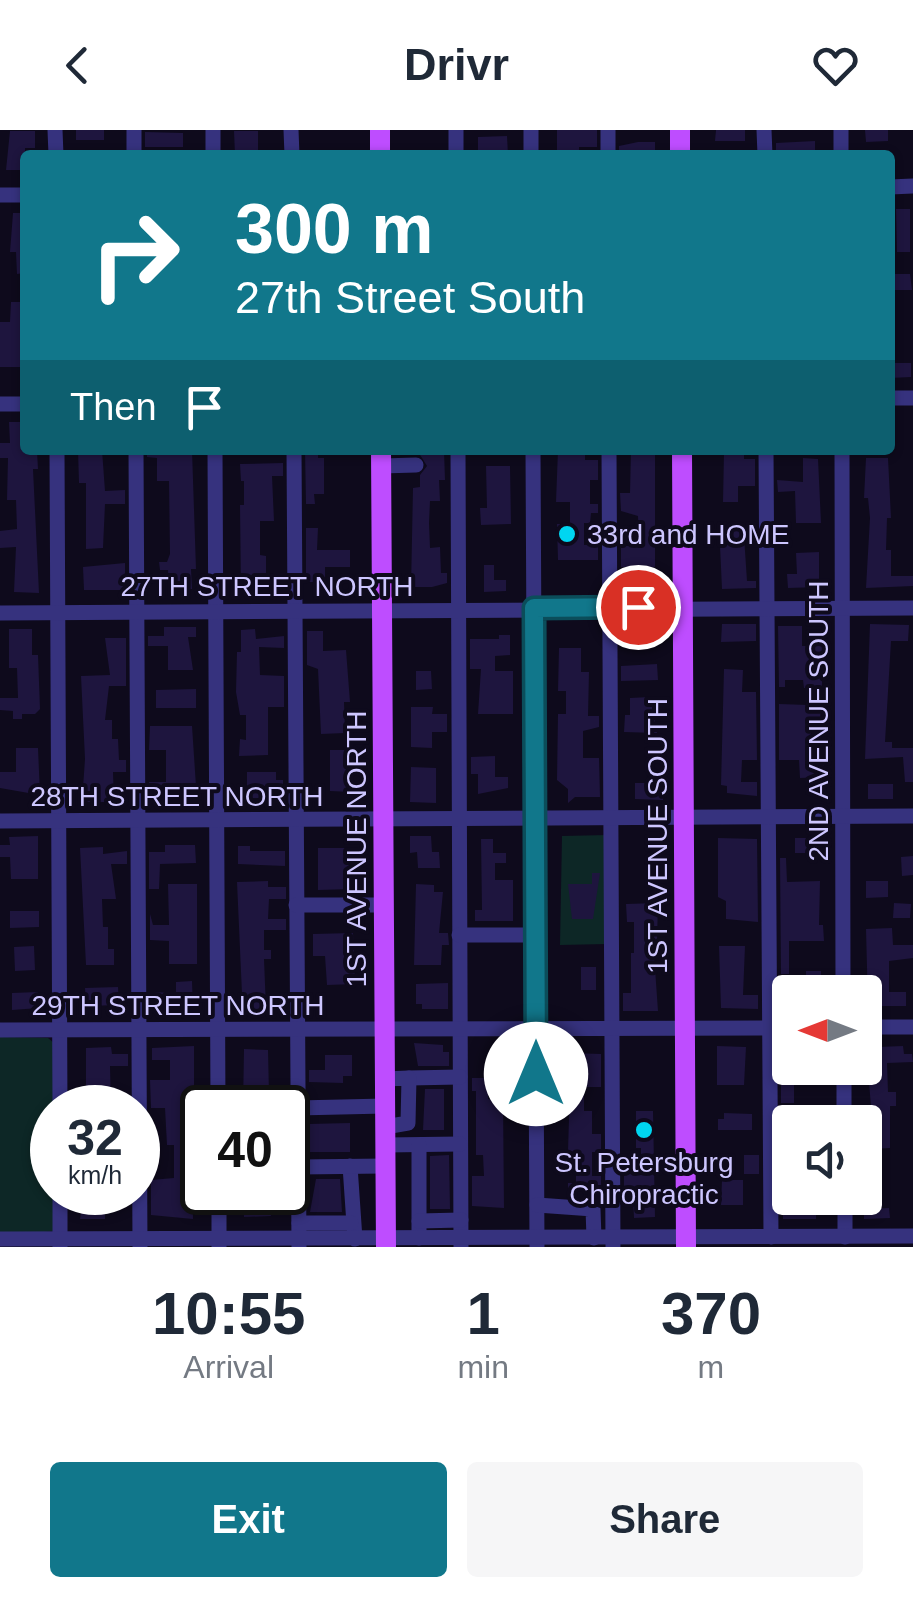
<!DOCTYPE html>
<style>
body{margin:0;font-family:Arial,sans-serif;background:#f6f6f7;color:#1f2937;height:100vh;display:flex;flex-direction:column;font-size:38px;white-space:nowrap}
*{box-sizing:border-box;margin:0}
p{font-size:32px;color:#747a83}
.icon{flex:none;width:55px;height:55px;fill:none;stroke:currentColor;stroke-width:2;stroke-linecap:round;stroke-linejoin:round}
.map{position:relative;height:1117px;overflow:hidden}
.sheet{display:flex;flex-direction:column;background:#fff;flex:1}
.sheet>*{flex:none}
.hud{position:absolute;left:20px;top:20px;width:875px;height:305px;border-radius:10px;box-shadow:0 2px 8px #0004;background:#11778b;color:#fff;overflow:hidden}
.needle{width:65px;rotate:270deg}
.buttons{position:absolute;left:772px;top:845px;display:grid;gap:20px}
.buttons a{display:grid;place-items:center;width:110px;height:110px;border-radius:10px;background:#fff;box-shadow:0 2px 8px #0004;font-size:50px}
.speed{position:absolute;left:30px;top:955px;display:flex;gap:20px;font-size:50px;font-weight:700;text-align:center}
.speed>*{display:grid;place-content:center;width:130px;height:130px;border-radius:50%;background:#fff;box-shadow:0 2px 8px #0004;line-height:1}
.speed small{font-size:25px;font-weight:400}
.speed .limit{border:5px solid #111;border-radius:15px;background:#fff;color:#111}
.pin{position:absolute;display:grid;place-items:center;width:85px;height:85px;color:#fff;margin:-42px;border:5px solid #fff;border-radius:50%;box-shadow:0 2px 10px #0007}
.me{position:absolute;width:110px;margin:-55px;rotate:0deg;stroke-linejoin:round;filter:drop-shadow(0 0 8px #0008)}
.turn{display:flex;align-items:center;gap:35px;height:210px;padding:0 50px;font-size:45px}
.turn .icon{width:130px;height:130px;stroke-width:2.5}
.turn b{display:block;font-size:70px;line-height:85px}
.then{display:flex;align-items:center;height:95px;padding:0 50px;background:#0003;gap:20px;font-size:38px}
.eta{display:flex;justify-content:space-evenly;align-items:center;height:170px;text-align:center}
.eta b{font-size:60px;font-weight:700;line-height:70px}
.action{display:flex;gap:20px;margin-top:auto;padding:20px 50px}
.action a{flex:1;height:115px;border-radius:10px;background:#11778b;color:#fff;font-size:40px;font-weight:700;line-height:115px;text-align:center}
.action a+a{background:#f6f6f7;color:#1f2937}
header{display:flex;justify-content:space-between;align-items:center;height:130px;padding:0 50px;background:#fff;font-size:45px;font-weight:700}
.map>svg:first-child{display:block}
.green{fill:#0d2726}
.building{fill:#1e153e}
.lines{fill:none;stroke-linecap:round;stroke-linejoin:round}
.minor{stroke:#36327e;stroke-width:15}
.major{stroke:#be4dff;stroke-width:20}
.route-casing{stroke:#0b4d5a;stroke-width:25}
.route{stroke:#11778b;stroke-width:18}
.poi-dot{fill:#00d6f1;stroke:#0e0a1c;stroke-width:4}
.labels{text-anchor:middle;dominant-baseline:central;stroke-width:8;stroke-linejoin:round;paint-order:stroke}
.poi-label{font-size:28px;fill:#cdc6ff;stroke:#0e0a1c;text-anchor:start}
.street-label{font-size:28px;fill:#cdc6ff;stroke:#0e0a1c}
</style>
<header><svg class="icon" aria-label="back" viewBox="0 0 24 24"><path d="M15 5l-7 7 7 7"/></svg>Drivr<svg class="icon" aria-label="heart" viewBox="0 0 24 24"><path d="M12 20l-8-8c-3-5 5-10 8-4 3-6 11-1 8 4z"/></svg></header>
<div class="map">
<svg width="913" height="1117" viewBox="0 0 913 1117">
<rect width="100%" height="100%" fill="#0e0a1c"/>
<g class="green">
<polygon points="608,705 607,814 560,815 562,706"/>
<polygon points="0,907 48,908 55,914 55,1101 0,1106"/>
</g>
<g class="building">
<rect x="76" y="0" width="28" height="10"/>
<polygon points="557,0 597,0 597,17 579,17 579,25 557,25"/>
<polygon points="716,0 745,0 745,11 715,11"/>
<polygon points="865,0 888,0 888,11 866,12"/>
<polygon points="10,1 35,1 35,18 25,18 25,40 6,40"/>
<polygon points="234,1 258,1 258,25 235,25"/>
<polygon points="145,2 183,3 183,17 145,17"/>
<polygon points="507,6 508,25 478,22 478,7"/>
<polygon points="815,11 815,25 776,25 776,13"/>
<polygon points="638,12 655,12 655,25 619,25 619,16"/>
<polygon points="896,79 910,79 910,122 897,122"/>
<polygon points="13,83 25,83 25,143 17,144 16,122 10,122"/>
<polygon points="890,144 910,144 912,160 890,160"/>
<polygon points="11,172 25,172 25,237 0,237 0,192 10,192"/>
<polygon points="890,233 911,233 911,247 890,248"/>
<polygon points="9,292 25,292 25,322 37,321 38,339 33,339 39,463 14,462 16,417 0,418 0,401 17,399 16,370 7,370 8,328 0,328 0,313 10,313"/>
<polygon points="78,320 102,320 105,361 125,360 125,374 105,374 103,418 86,419 86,353 79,353"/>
<polygon points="147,320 192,320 196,439 191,439 192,459 169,460 168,440 160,440 159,432 167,432 170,424 169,351 157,351 157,328 147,327"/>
<polygon points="305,320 318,320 318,328 324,328 324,364 314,364 315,374 306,374"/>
<polygon points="417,320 444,320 445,350 439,350 440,371 430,371 429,393 430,418 440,417 441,443 447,443 447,453 432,457 411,457 413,358 420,357 420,345 427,336"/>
<polygon points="558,320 585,320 585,330 598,330 598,350 590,350 590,374 598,374 598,383 591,383 590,393 584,393 584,415 598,415 598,430 558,430 557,394 570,394 570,372 556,372"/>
<polygon points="631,320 655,320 655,437 621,437 621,416 639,416 638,386 621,381 620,363 630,363"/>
<polygon points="724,322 744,322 744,329 755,329 755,356 738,356 738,372 723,372"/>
<polygon points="803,328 818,329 821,393 796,393 795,361 778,362 777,350 803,352"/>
<polygon points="866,328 888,328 891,388 887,388 886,420 891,420 891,446 913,446 913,456 866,458 870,388 868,368 864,368"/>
<polygon points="283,333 283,346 272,346 274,391 260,391 260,425 266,426 266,448 284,448 284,460 241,461 240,375 244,375 244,351 241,351 240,334"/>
<polygon points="486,336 510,336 511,394 481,395 480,378 487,378"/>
<polygon points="719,394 755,395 755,406 744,406 747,451 756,451 756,458 722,459"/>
<polygon points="306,398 318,398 317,420 350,420 350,437 325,437 325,452 306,452"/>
<polygon points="819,422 819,457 788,458 787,444 797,444 796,423"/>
<polygon points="125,433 125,460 84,460 83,437"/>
<polygon points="484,435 494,435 494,450 506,450 506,461 484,462"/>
<polygon points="638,492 656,492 656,513 621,510 621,496 638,496"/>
<polygon points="722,494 756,494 756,511 721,512"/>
<polygon points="870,494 909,495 908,511 891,511 885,612 892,612 892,618 913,618 913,652 905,652 903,627 865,629"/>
<polygon points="778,496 802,496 802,516 824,516 819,609 824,609 824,647 800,648 799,630 779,630 779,574 808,575 809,558 804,558 803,550 785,550 785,557 779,557"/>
<polygon points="164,497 196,497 196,507 188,507 193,540 168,540 168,516 148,516 148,506 164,506"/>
<polygon points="9,499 32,499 32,525 38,525 40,579 35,584 22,584 22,589 13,589 13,581 0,580 0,568 18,568 17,538 9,538"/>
<polygon points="255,499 256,509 284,506 284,518 259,517 260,545 284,546 284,577 268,577 268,625 239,626 240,609 246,610 246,585 240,585 236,562 237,522 241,522 241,500"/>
<polygon points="307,501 323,501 323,521 346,520 350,572 344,572 345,603 321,604 318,539 307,535"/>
<polygon points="499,505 510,505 510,525 495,526 495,541 513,541 513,584 478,584 481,539 470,539 470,509 499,509"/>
<polygon points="105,508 126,508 126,556 109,556 105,590 112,590 112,609 118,609 119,630 126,630 126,642 113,642 114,672 82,672 85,629 81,546 110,545"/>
<polygon points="559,518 581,518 581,542 589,542 588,586 599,586 599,597 583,601 583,628 599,628 600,667 575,667 568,673 568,659 557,650 558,584 566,584 566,561 558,561"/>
<polygon points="657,534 658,550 621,551 621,536"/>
<polygon points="724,539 743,540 742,562 756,562 757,630 742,630 741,652 757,652 757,666 727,663 727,656 721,655"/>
<polygon points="416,541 431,541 432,559 416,560"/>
<polygon points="196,559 196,578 156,578 156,560"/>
<polygon points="650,567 657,603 624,602 625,585 630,585 630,568"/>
<polygon points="411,577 433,577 432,584 447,584 447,602 432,602 432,618 411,617"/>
<polygon points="150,596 192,596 197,671 149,671 149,652 166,652 166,620 149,620"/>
<polygon points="16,618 38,618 40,665 0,658 0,642 16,642"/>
<polygon points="330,620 352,620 352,662 330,661"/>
<polygon points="495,626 495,647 508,647 508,658 478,664 478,644 471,644 471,627"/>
<polygon points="411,637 436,638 436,673 410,672"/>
<polygon points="247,642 276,642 276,650 283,650 283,668 247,668"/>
<polygon points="635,653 663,653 663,670 635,669"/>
<rect x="868" y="654" width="25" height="15"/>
<polygon points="38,706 38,749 11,749 10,727 0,727 0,715 10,715 9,707"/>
<polygon points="410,706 431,706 432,722 439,722 440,738 418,738 417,722 410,723"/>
<polygon points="718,708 757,709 758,792 726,789 726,771 718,767"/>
<rect x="795" y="708" width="28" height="15"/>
<polygon points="481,709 493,709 493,723 506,723 506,733 495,733 495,750 513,750 513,791 475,791 475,780 482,780"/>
<polygon points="165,715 195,715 196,733 160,734 159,759 149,759 149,722 165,722"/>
<polygon points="238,716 250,716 250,721 285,721 285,736 238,734"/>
<polygon points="103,717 103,724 127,721 127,734 111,734 116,769 102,769 103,797 108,797 108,819 114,819 114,835 86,835 80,718"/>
<polygon points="318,718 350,718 351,759 318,760"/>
<polygon points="913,726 913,745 902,746 901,727"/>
<polygon points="780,728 786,728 787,752 820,751 819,795 823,795 824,811 789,811 789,844 781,844"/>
<polygon points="592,743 600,743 593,789 572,789 568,754 592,754"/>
<polygon points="268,751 268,757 286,757 286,769 269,769 268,789 286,789 286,800 264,800 264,820 271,820 271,829 264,829 266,879 238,880 238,864 242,864 237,752"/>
<polygon points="866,751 888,751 888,767 866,768"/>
<polygon points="168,754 197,754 197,834 169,834 169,811 150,810 150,784 153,795 169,795"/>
<polygon points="416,754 434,755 434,762 443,762 439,803 448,803 449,815 442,815 441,835 414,835"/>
<polygon points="658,773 657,810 653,810 658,881 623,881 623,863 631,863 631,823 634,823 634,792 627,792 626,774"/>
<polygon points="894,773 911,774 910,788 893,788"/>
<polygon points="10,781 39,781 39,797 10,798"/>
<polygon points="892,798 893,815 913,815 913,828 889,831 889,862 906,862 906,876 868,876 866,799"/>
<polygon points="353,803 355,854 327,855 325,826 313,826 313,804"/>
<polygon points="34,816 35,840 15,841 14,817"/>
<polygon points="719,816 745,816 743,865 758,865 758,879 721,878"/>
<rect x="581" y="837" width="15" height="23"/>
<rect x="806" y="841" width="15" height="21"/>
<polygon points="192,851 193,880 150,881 150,862 176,863 176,852"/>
<polygon points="448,853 448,879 422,879 422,874 416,874 416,854"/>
<polygon points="118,857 119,875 86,876 85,858"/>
<polygon points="38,862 39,878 12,880 12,863"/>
<polygon points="414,913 443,915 443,922 449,922 449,936 418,936"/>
<polygon points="194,916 194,959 190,959 196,1023 192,1023 193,1089 151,1085 151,1050 174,1048 174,1015 167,1015 165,978 151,978 150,950 170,950 170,930 152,930 152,918"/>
<polygon points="717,916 746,917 744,955 717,955"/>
<polygon points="903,916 904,924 912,924 913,932 887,933 888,962 896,962 896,976 890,976 890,1018 871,1019 874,976 871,976 868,941 879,941 878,917"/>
<polygon points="111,917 112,924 128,924 128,936 110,936 111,978 86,978 86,918"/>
<polygon points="244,919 268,920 269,964 287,964 286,978 243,978"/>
<polygon points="571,923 601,924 601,957 584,957 584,981 592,981 592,1004 601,1004 601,1022 592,1022 592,1046 601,1046 601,1055 592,1055 592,1061 568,1061 568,1053 576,1053 576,1022 568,1021"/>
<polygon points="325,925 352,925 352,946 343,946 343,953 309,952 309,940 325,940"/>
<rect x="781" y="938" width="13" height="35"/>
<polygon points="472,948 488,948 488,969 503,970 504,1078 472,1076 472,1046 484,1046 483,1025 476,1025 476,961 472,961"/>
<polygon points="425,959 444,959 444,1000 423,1000"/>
<polygon points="636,981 653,981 655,1087 634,1088 633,1065 624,1065 624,1034 641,1035 641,1018 636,1018"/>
<polygon points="724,983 752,984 752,1000 718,1000 718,989 724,989"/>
<polygon points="350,993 350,1022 310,1022 309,994"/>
<polygon points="449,1025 450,1079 430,1079 430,1026"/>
<rect x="744" y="1025" width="15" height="19"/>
<polygon points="316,1049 340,1049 342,1082 310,1082"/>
<polygon points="722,1050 743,1050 743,1075 721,1075"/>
<polygon points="84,1062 105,1062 105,1089 80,1089"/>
<polygon points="243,1062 268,1062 271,1086 244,1087"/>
<rect x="783" y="1071" width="33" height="18"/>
<polygon points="889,1078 890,1088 864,1089 864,1079"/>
</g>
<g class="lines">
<g class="minor">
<polyline points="55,0 56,25"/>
<polyline points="134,0 134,25"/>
<polyline points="213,0 213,25"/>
<polyline points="291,0 292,25"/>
<polyline points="456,0 456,25"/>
<polyline points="531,0 531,25"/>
<polyline points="608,0 608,25"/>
<polyline points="764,0 765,25"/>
<polyline points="841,0 841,25"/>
<polyline points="890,57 913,56"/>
<polyline points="0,65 25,65"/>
<polyline points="890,268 913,268"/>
<polyline points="0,274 25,274"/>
<polyline points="57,320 60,978"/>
<polyline points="136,320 140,1116"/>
<polyline points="215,320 218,978"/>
<polyline points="294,320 299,1117"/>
<polyline points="458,320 461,1117"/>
<polyline points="533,320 537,1116"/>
<polyline points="609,320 613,1116"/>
<polyline points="766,320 771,1107"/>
<polyline points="842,320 843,862"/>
<polyline points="381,336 416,335"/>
<polyline points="0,483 913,478"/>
<polyline points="0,691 913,686"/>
<polyline points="296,775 384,775"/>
<polyline points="459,805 535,805"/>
<polyline points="865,897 913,897"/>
<polyline points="0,900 790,898"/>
<polyline points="844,938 844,992"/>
<polyline points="409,948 460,947"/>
<polyline points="385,949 409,948 408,993 385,997"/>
<polyline points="297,978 385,976"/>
<polyline points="385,1015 460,1014"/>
<polyline points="419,1015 419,1108"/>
<polyline points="350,1036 355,1109"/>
<polyline points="298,1037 385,1036"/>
<polyline points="60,1062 60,1117"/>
<polyline points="219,1062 219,1117"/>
<polyline points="845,1068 845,1107"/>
<polyline points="537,1075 593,1079 594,1108"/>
<polyline points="419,1091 461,1090"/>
<polyline points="299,1093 351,1093"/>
<polyline points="0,1109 913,1106"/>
</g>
<g class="major">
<polyline points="380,0 380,25"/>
<polyline points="680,0 680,25"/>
<polyline points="381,320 386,1117"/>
<polyline points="682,320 686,1117"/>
</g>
</g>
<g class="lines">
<defs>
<polyline id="route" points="536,944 534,478 638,477"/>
</defs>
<use href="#route" class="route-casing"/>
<use href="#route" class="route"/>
</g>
<g class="poi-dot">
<circle cx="567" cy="404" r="10"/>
<circle cx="644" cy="1000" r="10"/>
</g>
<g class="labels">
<g class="poi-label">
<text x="587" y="404">33rd and HOME</text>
<text x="644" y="1032" text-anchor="middle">St. Petersburg<tspan x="644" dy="32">Chiropractic</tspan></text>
</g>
<g class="street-label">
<text x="267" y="456">27TH STREET NORTH</text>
<text transform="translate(818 591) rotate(-90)">2ND AVENUE SOUTH</text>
<text x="177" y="666">28TH STREET NORTH</text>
<text transform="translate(657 706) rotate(-90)">1ST AVENUE SOUTH</text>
<text transform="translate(356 719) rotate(-90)">1ST AVENUE NORTH</text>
<text x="178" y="875">29TH STREET NORTH</text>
</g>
</g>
</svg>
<div class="buttons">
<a><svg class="needle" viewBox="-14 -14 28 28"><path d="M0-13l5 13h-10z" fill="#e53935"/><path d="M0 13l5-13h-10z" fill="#747a83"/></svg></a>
<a><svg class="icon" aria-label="sound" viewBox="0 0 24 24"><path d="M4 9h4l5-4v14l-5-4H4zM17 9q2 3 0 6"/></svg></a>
</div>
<div class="speed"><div>32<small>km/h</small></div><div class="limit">40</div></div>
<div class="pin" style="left:638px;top:477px;background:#d93025"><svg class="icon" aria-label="arrive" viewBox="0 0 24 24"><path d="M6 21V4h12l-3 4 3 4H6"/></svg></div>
<svg class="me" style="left:536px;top:944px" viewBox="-20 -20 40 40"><circle r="19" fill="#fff"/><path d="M0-13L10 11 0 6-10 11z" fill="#11778b"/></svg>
<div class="hud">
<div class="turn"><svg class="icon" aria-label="right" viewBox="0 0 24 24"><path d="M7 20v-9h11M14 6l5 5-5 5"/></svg><div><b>300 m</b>27th Street South</div></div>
<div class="then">Then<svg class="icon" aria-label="arrive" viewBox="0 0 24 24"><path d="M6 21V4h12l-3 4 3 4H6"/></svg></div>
</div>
</div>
<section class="sheet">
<div class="eta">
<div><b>10:55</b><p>Arrival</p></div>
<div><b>1</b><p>min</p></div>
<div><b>370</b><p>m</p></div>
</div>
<div class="action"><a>Exit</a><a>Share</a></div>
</section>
